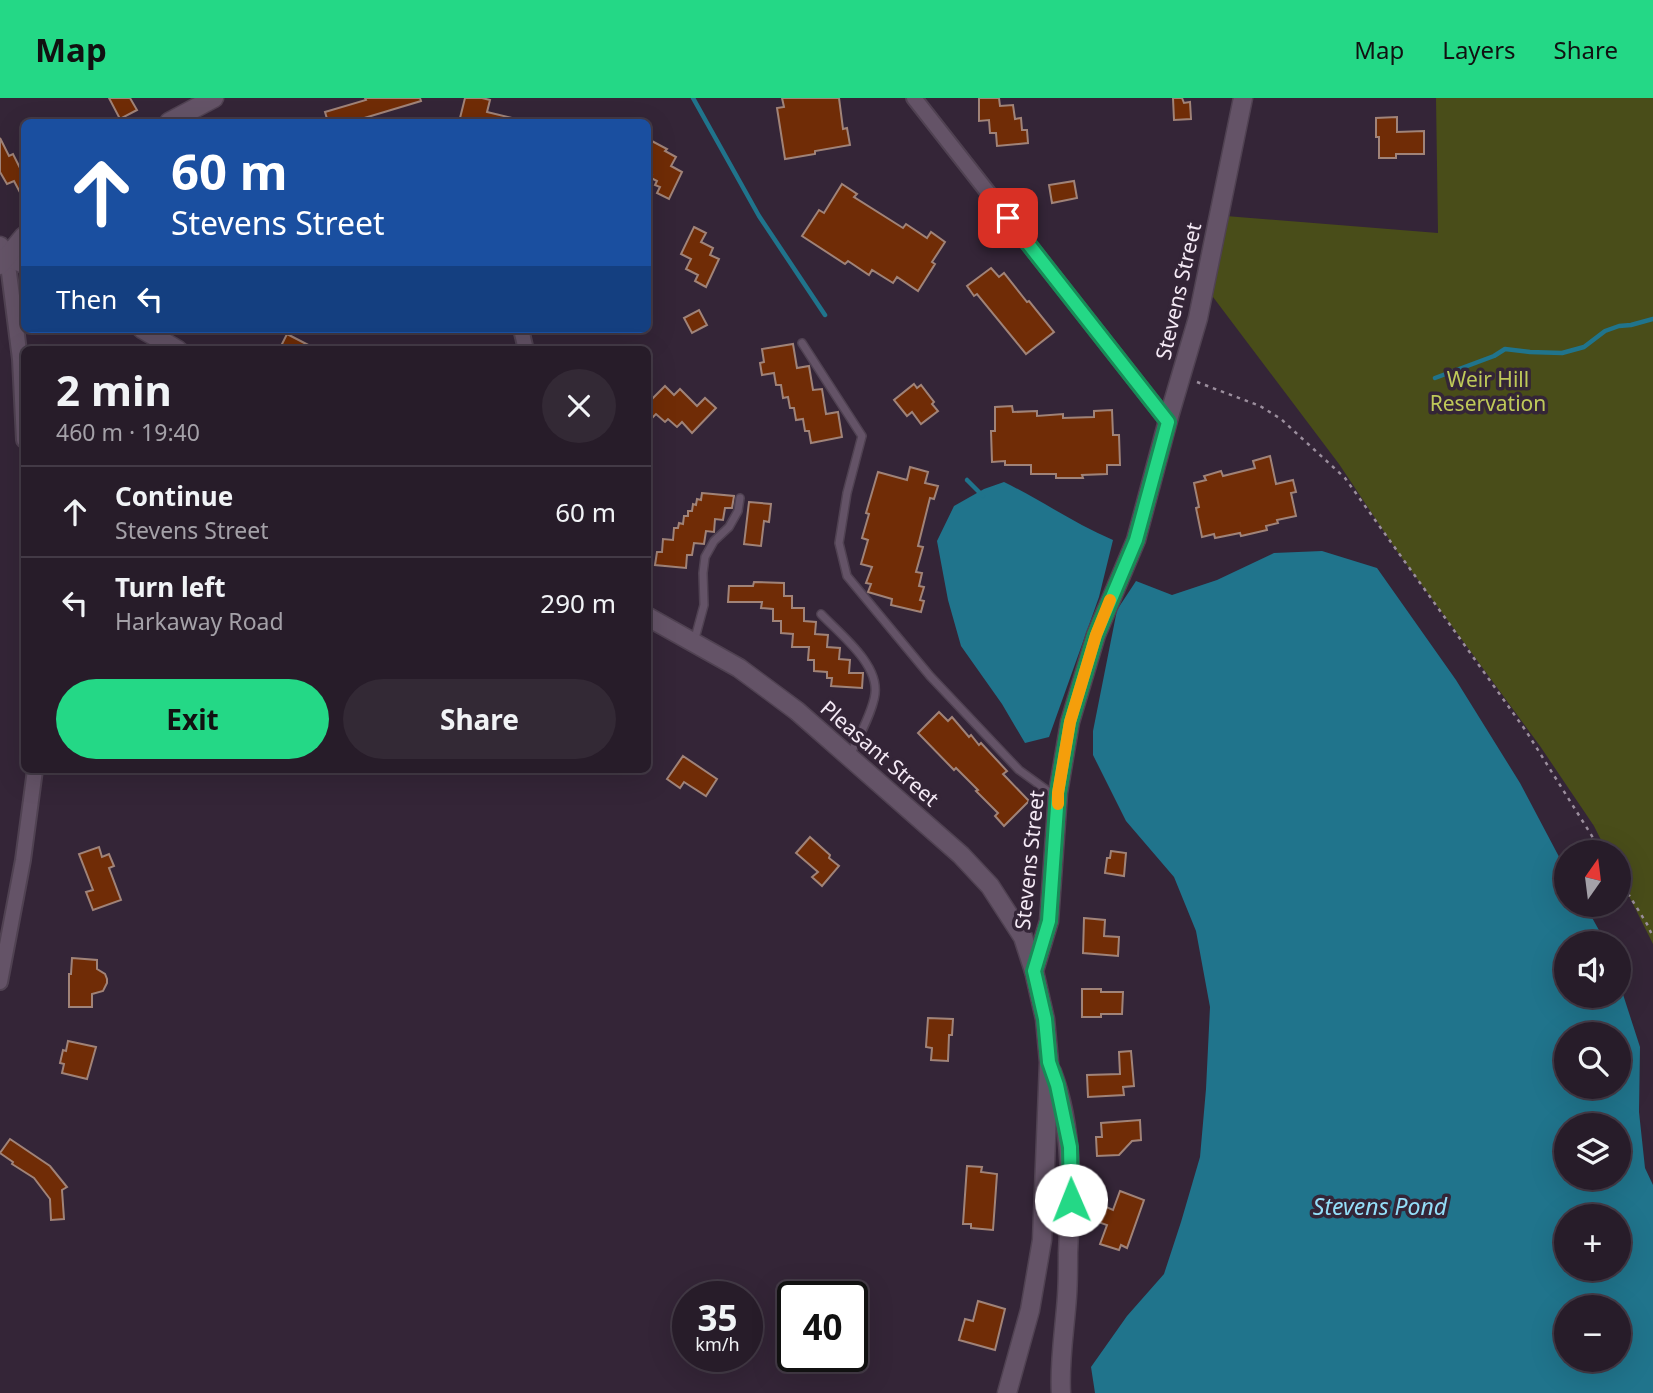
<!DOCTYPE html>
<meta charset="utf-8">
<style>
body{margin:0;font-family:"Noto Sans",sans-serif;background:#332935;color:#f1f3f6;height:100vh;display:flex;flex-direction:column;font-size:26px;white-space:nowrap}
*{box-sizing:border-box;margin:0}
p{font-size:23px;color:#a4a1a8}
.icon{flex:none;width:38px;height:38px;fill:none;stroke:currentColor;stroke-width:2;stroke-linecap:round;stroke-linejoin:round}
.map{position:relative;flex:1;overflow:hidden}
.drawer{position:absolute;left:21px;top:248px;width:630px;height:427px;display:flex;flex-direction:column;background:#271c29;border-radius:10px;box-shadow:0 7px 28px #0002,0 0 0 2px #433a46}
.drawer>*{flex:none}
.top-card{position:absolute;left:21px;top:21px;width:630px;height:214px;border-radius:10px;box-shadow:0 7px 28px #0002,0 0 0 2px #433a46;background:#1a4fa0;color:#fff;overflow:hidden}
.needle{width:46px;rotate:14deg}
.tools{position:absolute;left:1554px;top:742px;display:grid;gap:14px}
.tools a{display:grid;place-items:center;width:77px;height:77px;border-radius:50%;background:#271c29;box-shadow:0 7px 28px #0002,0 0 0 2px #433a46;font-size:35px}
.speed{position:absolute;left:672px;top:1183px;display:flex;gap:14px;font-size:35px;font-weight:700;text-align:center}
.speed>*{display:grid;place-content:center;width:91px;height:91px;border-radius:50%;background:#271c29;box-shadow:0 7px 28px #0002,0 0 0 2px #433a46;line-height:1}
.speed small{font-size:18px;font-weight:400}
.speed .limit{border:4px solid #111;border-radius:10px;background:#fff;color:#111}
.pin{position:absolute;display:grid;place-items:center;width:60px;height:60px;color:#fff;margin:-30px;border-radius:14px;box-shadow:0 4px 10px #0006}
.me{position:absolute;width:77px;margin:-38px;rotate:359deg;stroke-linejoin:round;filter:drop-shadow(0 0 5px #0008)}
.turn{display:flex;align-items:center;gap:24px;height:147px;padding:0 35px;font-size:32px}
.turn .icon{width:91px;height:91px;stroke-width:2.5}
.turn b{display:block;font-size:49px;line-height:60px}
.then{display:flex;align-items:center;height:66px;padding:0 35px;background:#0003;gap:14px;font-size:26px}
.round{display:grid;place-items:center;flex:none;width:74px;height:74px;border-radius:37px;background:#332935}
.headline{display:flex;align-items:center;justify-content:space-between;height:119px;padding:0 35px}
h1{font-size:42px;font-weight:700;line-height:52px}
.button{display:flex;gap:14px;margin-top:auto;padding:14px 35px}
.button a{flex:1;height:80px;border-radius:42px;background:#24d886;color:#111;font-size:28px;font-weight:700;line-height:80px;text-align:center}
.button a+a{background:#332935;color:#f1f3f6}
ul{padding:0;list-style:none}
li{display:flex;align-items:center;gap:21px;height:91px;padding:0 35px;border-top:2px solid #433a46}
li div{flex:1}
li b{display:block;font-size:26px}
li em{font-style:normal}
header{display:flex;align-items:center;gap:42px;box-sizing:border-box;height:98px;padding:0 35px;background:#24d886;color:#111}
header strong{font-size:33px}
nav{display:flex;gap:38px;margin-inline-start:auto;font-size:24px}
.map>svg:first-child{display:block}
.green{fill:#494d19}
.water{fill:#20748c;fill-rule:evenodd}
.lines{fill:none;stroke-linecap:round;stroke-linejoin:round}
.stream{stroke:#20748c;stroke-width:4.5}
.building{fill:#702c06;stroke:#a08378;stroke-width:2}
.service-casing{stroke:#504252;stroke-width:10}
.minor-casing{stroke:#504252;stroke-width:18}
.tertiary-casing{stroke:#504252;stroke-width:21}
.path{stroke:#9b8e9d;stroke-width:2.5;stroke-dasharray:3.5 5;stroke-linecap:butt}
.service{stroke:#645367;stroke-width:7}
.minor{stroke:#645367;stroke-width:14}
.tertiary{stroke:#645367;stroke-width:18}
.route-casing{stroke:#178c57;stroke-width:18}
.route{stroke:#24d886;stroke-width:12}
.slow{stroke:#f59e0b;stroke-width:12}
.labels{text-anchor:middle;dominant-baseline:central;stroke-width:7;stroke-linejoin:round;paint-order:stroke}
.street-label{font-size:21px;fill:#f4e9f5;stroke:#342537}
.park-label{font-size:21px;fill:#bfc959;stroke:#342537}
.water-label{font-size:23px;font-style:italic;fill:#94def8;stroke:#342537}
</style>
<header>
<strong>Map</strong>
<nav><a>Map</a><a>Layers</a><a>Share</a></nav>
</header>
<div class="map">
<svg width="1653" height="1295" viewBox="0 0 1653 1295">
<rect width="100%" height="100%" fill="#342537"/>
<polygon class="green" points="1436,0 1653,0 1653,846 1619,778 1619,754 1607,754 1594,728 1540,648 1399,456 1339,366 1210,195 1226,118 1438,135"/>
<g class="water">
<path d="M1004,384C1041,402 1075,426 1113,442L1099,499L1049,639L1025,645L1002,606L961,548L948,502L937,443L954,408L984,391Z"/>
<path d="M1322,453L1377,470L1456,582L1520,685L1566,772V807H1585L1605,843L1606,845H1566V898H1619V884L1640,949L1639,1014L1645,1070L1653,1087V1295H1095L1091,1269L1127,1218L1164,1176L1181,1124L1200,1059L1206,991L1210,909L1196,833L1174,779L1126,723L1093,657V633L1117,512L1136,483L1172,497L1217,482L1274,455ZM1566,936H1619V989H1566ZM1566,1027H1619V1080H1566ZM1566,1118H1619V1171H1566ZM1566,1209H1619V1262H1566Z"/>
</g>
<g class="lines">
<g class="stream">
<polyline points="693,0 759,118 825,217"/>
<polyline points="1435,280 1494,258 1505,251 1530,254 1562,255 1584,249 1605,233 1619,228 1631,227 1653,221"/>
<polyline points="967,382 983,398"/>
</g>
</g>
<g class="building">
<polygon points="109,0 130,0 137,12 120,21"/>
<polygon points="365,0 420,0 421,3 351,24 328,24 325,14 366,2"/>
<polygon points="465,0 482,0 490,2 487,14 512,20 511,24 459,24"/>
<polygon points="782,0 839,0 843,31 847,30 850,47 815,53 815,56 785,61 777,10 784,9"/>
<polygon points="979,0 999,0 1000,8 1013,7 1015,21 1021,20 1022,32 1027,32 1028,45 997,48 996,35 990,35 989,22 979,23"/>
<polygon points="1173,0 1182,0 1184,5 1190,4 1191,21 1174,22"/>
<polygon points="1397,19 1397,34 1424,33 1424,56 1396,56 1396,60 1379,60 1379,39 1376,39 1376,20"/>
<polygon points="0,40 9,58 13,56 24,78 24,102 14,83 7,86 0,74"/>
<polygon points="648,41 667,51 665,53 676,59 671,68 682,74 669,101 657,95 660,89 655,87 657,83 651,80 652,77 648,75"/>
<polygon points="1074,83 1077,100 1052,105 1049,87"/>
<polygon points="842,86 857,96 854,99 903,130 906,126 927,140 931,134 945,144 932,164 935,166 918,193 897,179 893,185 872,172 869,177 848,163 845,166 802,138 819,112 824,115"/>
<polygon points="694,129 706,135 701,144 713,150 710,157 719,161 706,189 695,183 698,177 686,171 691,161 681,156"/>
<polygon points="991,170 999,179 1004,175 1027,204 1029,203 1054,234 1026,256 977,196 974,198 967,188"/>
<polygon points="699,212 707,227 692,235 684,220"/>
<polygon points="287,236 318,252 279,252"/>
<polygon points="793,246 797,270 809,268 813,292 822,291 826,316 838,314 842,339 811,345 809,333 805,333 803,321 796,322 794,310 790,310 788,299 783,300 781,287 776,287 774,275 762,277 760,265 764,264 762,251"/>
<polygon points="914,286 917,290 921,287 934,304 932,306 938,313 921,326 912,314 907,318 894,302"/>
<polygon points="665,288 674,297 680,291 697,308 705,300 716,310 692,335 682,324 677,329 668,321 665,324 656,316 648,324 648,305"/>
<polygon points="1012,308 1013,314 1037,313 1037,318 1063,316 1063,320 1094,319 1094,313 1112,312 1113,337 1119,337 1120,367 1107,367 1107,376 1082,377 1083,380 1056,380 1056,376 1031,376 1031,367 1005,367 1005,363 992,364 991,333 995,333 995,309"/>
<polygon points="1270,358 1276,386 1293,382 1296,394 1291,395 1296,418 1277,422 1278,425 1266,428 1267,432 1241,438 1240,435 1215,440 1214,436 1202,439 1196,410 1199,409 1194,385 1206,382 1204,378 1221,373 1223,378 1255,370 1253,363"/>
<polygon points="910,369 928,374 925,385 938,388 934,401 930,400 918,448 923,449 916,474 922,475 919,488 924,489 920,502 924,503 921,514 891,507 892,501 868,494 871,486 866,485 872,469 861,466 868,442 862,440 869,416 866,415 878,374 907,382"/>
<polygon points="702,395 734,398 732,410 725,410 723,422 715,421 714,434 706,433 704,446 694,445 692,457 687,457 686,470 655,467 657,454 662,454 663,441 673,442 674,430 678,430 679,425 683,426 684,418 688,418 688,413 692,413 693,406 696,407 697,401 701,402"/>
<polygon points="749,404 771,406 769,424 764,423 761,448 744,446"/>
<polygon points="754,484 784,485 784,498 792,498 792,510 804,510 804,523 816,524 815,536 828,537 827,549 840,550 839,561 850,562 849,575 863,575 862,590 831,588 832,580 827,580 827,574 814,573 814,562 808,562 809,549 792,549 793,536 781,535 781,523 773,523 773,511 761,510 762,504 728,504 729,488 753,488"/>
<polygon points="939,614 948,623 952,619 969,639 971,637 979,647 981,645 1007,673 1003,676 1029,703 1004,728 995,718 998,715 976,693 978,692 956,670 954,672 918,635"/>
<polygon points="683,658 717,681 706,698 684,684 680,690 667,681"/>
<polygon points="810,739 830,757 829,760 839,768 822,788 812,779 818,774 796,755"/>
<polygon points="99,749 102,759 109,756 114,768 109,770 121,802 93,812 86,794 93,792 79,756"/>
<polygon points="1111,753 1126,755 1124,778 1105,775 1107,760 1110,760"/>
<polygon points="1084,820 1105,822 1104,838 1119,839 1118,858 1083,855"/>
<polygon points="72,860 97,862 97,871 105,876 107,881 107,885 103,893 92,896 92,909 69,909 69,876 71,876"/>
<polygon points="1082,891 1101,891 1101,894 1123,894 1122,916 1101,916 1101,919 1082,919"/>
<polygon points="928,920 953,921 952,937 949,937 948,963 931,962 932,950 926,949"/>
<polygon points="68,943 96,949 87,981 62,975 64,966 60,965 63,952 66,953"/>
<polygon points="1131,953 1134,988 1123,989 1124,997 1088,999 1087,977 1120,976 1119,954"/>
<polygon points="1140,1022 1141,1042 1132,1043 1119,1057 1097,1058 1096,1039 1102,1039 1101,1025"/>
<polygon points="10,1041 50,1068 67,1089 62,1092 64,1121 51,1122 50,1101 34,1080 12,1066 13,1064 0,1055"/>
<polygon points="967,1068 982,1069 981,1074 997,1076 993,1132 971,1130 971,1126 963,1126"/>
<polygon points="1120,1093 1144,1102 1127,1150 1121,1147 1119,1152 1100,1146 1107,1127 1098,1124 1104,1108 1113,1112"/>
<polygon points="978,1203 1005,1211 995,1252 959,1242 965,1221 973,1223"/>
</g>
<g class="lines">
<defs>
<g id="service">
<polyline points="802,245 862,338 847,395 839,445 847,478 930,578 1019,672 1055,698"/>
<path d="M821,516C840,536 879,566 875,596C873,613 858,641 850,657"/>
<polyline points="694,544 704,507 703,475 705,459 714,443 729,429 738,413 740,400"/>
</g>
<g id="minor">
<polyline points="914,0 1168,324"/>
<polyline points="7,159 20,261 24,342"/>
<polyline points="521,231 526,252"/>
<polyline points="0,884 23,762 35,672"/>
</g>
<g id="tertiary">
<polyline points="169,24 214,0"/>
<polyline points="0,148 7,159 24,166"/>
<polyline points="0,167 24,138"/>
<polyline points="142,231 178,252"/>
<polyline points="648,519 739,570 797,613 961,757 990,788 1023,839 1034,873"/>
<path d="M1052,974C1074,1032 1071,1094 1068,1155C1068,1169 1068,1184 1067,1198C1065,1230 1059,1263 1061,1295"/>
<polyline points="1007,1295 1030,1212 1042,1142 1049,964 1045,921 1034,873 1049,823 1058,695 1070,624 1096,537 1136,442 1170,315 1198,220 1243,0"/>
</g>
</defs>
<use href="#service" class="service-casing"/>
<use href="#minor" class="minor-casing"/>
<use href="#tertiary" class="tertiary-casing"/>
<g class="path">
<polyline points="1197,284 1260,308 1281,321 1345,380 1526,633 1602,754"/>
<polyline points="1619,781 1647,826 1653,839"/>
</g>
<use href="#service" class="service"/>
<use href="#minor" class="minor"/>
<use href="#tertiary" class="tertiary"/>
</g>
<g class="lines">
<defs>
<polyline id="route" points="1008,120 1168,324 1136,442 1096,537 1070,624 1058,695 1049,823 1034,873 1045,921 1049,964 1057,987 1070,1049 1071,1102"/>
</defs>
<use href="#route" class="route-casing"/>
<use href="#route" class="route"/>
<polyline class="slow" points="1058,706 1058,695 1070,624 1076,604 1096,537 1110,502"/>
</g>
<g class="labels">
<g class="street-label">
<text transform="translate(1178 193) rotate(-77)">Stevens Street</text>
<text transform="translate(880 655) rotate(41)">Pleasant Street</text>
<text transform="translate(1029 762) rotate(-84)">Stevens Street</text>
</g>
<g class="park-label">
<text x="1488" y="281">Weir Hill<tspan x="1488" dy="24">Reservation</tspan></text>
</g>
<g class="water-label">
<text x="1380" y="1108">Stevens Pond</text>
</g>
</g>
</svg>
<div class="tools">
<a><svg class="needle" viewBox="-14 -14 28 28"><path d="M0-13l5 13h-10z" fill="#e53935"/><path d="M0 13l5-13h-10z" fill="#a4a1a8"/></svg></a>
<a><svg class="icon" aria-label="sound" viewBox="0 0 24 24"><path d="M4 9h4l5-4v14l-5-4H4zM17 9q2 3 0 6"/></svg></a>
<a><svg class="icon" aria-label="search" viewBox="0 0 24 24"><circle cx="10" cy="10" r="6"/><path d="M15 15l6 6"/></svg></a>
<a><svg class="icon" aria-label="layers" viewBox="0 0 24 24"><path d="M12 4l9 5-9 5-9-5zM3 14l9 5 9-5"/></svg></a>
<a>+</a>
<a>−</a>
</div>
<div class="speed"><div>35<small>km/h</small></div><div class="limit">40</div></div>
<div class="pin" style="left:1008px;top:120px;background:#d93025"><svg class="icon" aria-label="arrive" viewBox="0 0 24 24"><path d="M6 21V4h12l-3 4 3 4H6"/></svg></div>
<svg class="me" style="left:1071px;top:1102px" viewBox="-20 -20 40 40"><circle r="19" fill="#fff"/><path d="M0-13L10 11 0 6-10 11z" fill="#24d886"/></svg>
<div class="top-card">
<div class="turn"><svg class="icon" aria-label="ahead" viewBox="0 0 24 24"><path d="M12 20V5M6 11l6-6 6 6"/></svg><div><b>60 m</b>Stevens Street</div></div>
<div class="then">Then<svg class="icon" aria-label="left" viewBox="0 0 24 24"><path d="M17 20v-9H6M10 6l-5 5 5 5"/></svg></div>
</div>
<section class="drawer">
<div class="headline"><div><h1>2 min</h1><p>460 m · 19:40</p></div><a class="round"><svg class="icon" aria-label="close" viewBox="0 0 24 24"><path d="M6 6l12 12M18 6L6 18"/></svg></a></div>
<ul>
<li><svg class="icon" aria-label="ahead" viewBox="0 0 24 24"><path d="M12 20V5M6 11l6-6 6 6"/></svg><div><b>Continue</b><p>Stevens Street</p></div><em>60 m</em></li>
<li><svg class="icon" aria-label="left" viewBox="0 0 24 24"><path d="M17 20v-9H6M10 6l-5 5 5 5"/></svg><div><b>Turn left</b><p>Harkaway Road</p></div><em>290 m</em></li>
</ul>
<div class="button"><a>Exit</a><a>Share</a></div>
</section>
</div>
